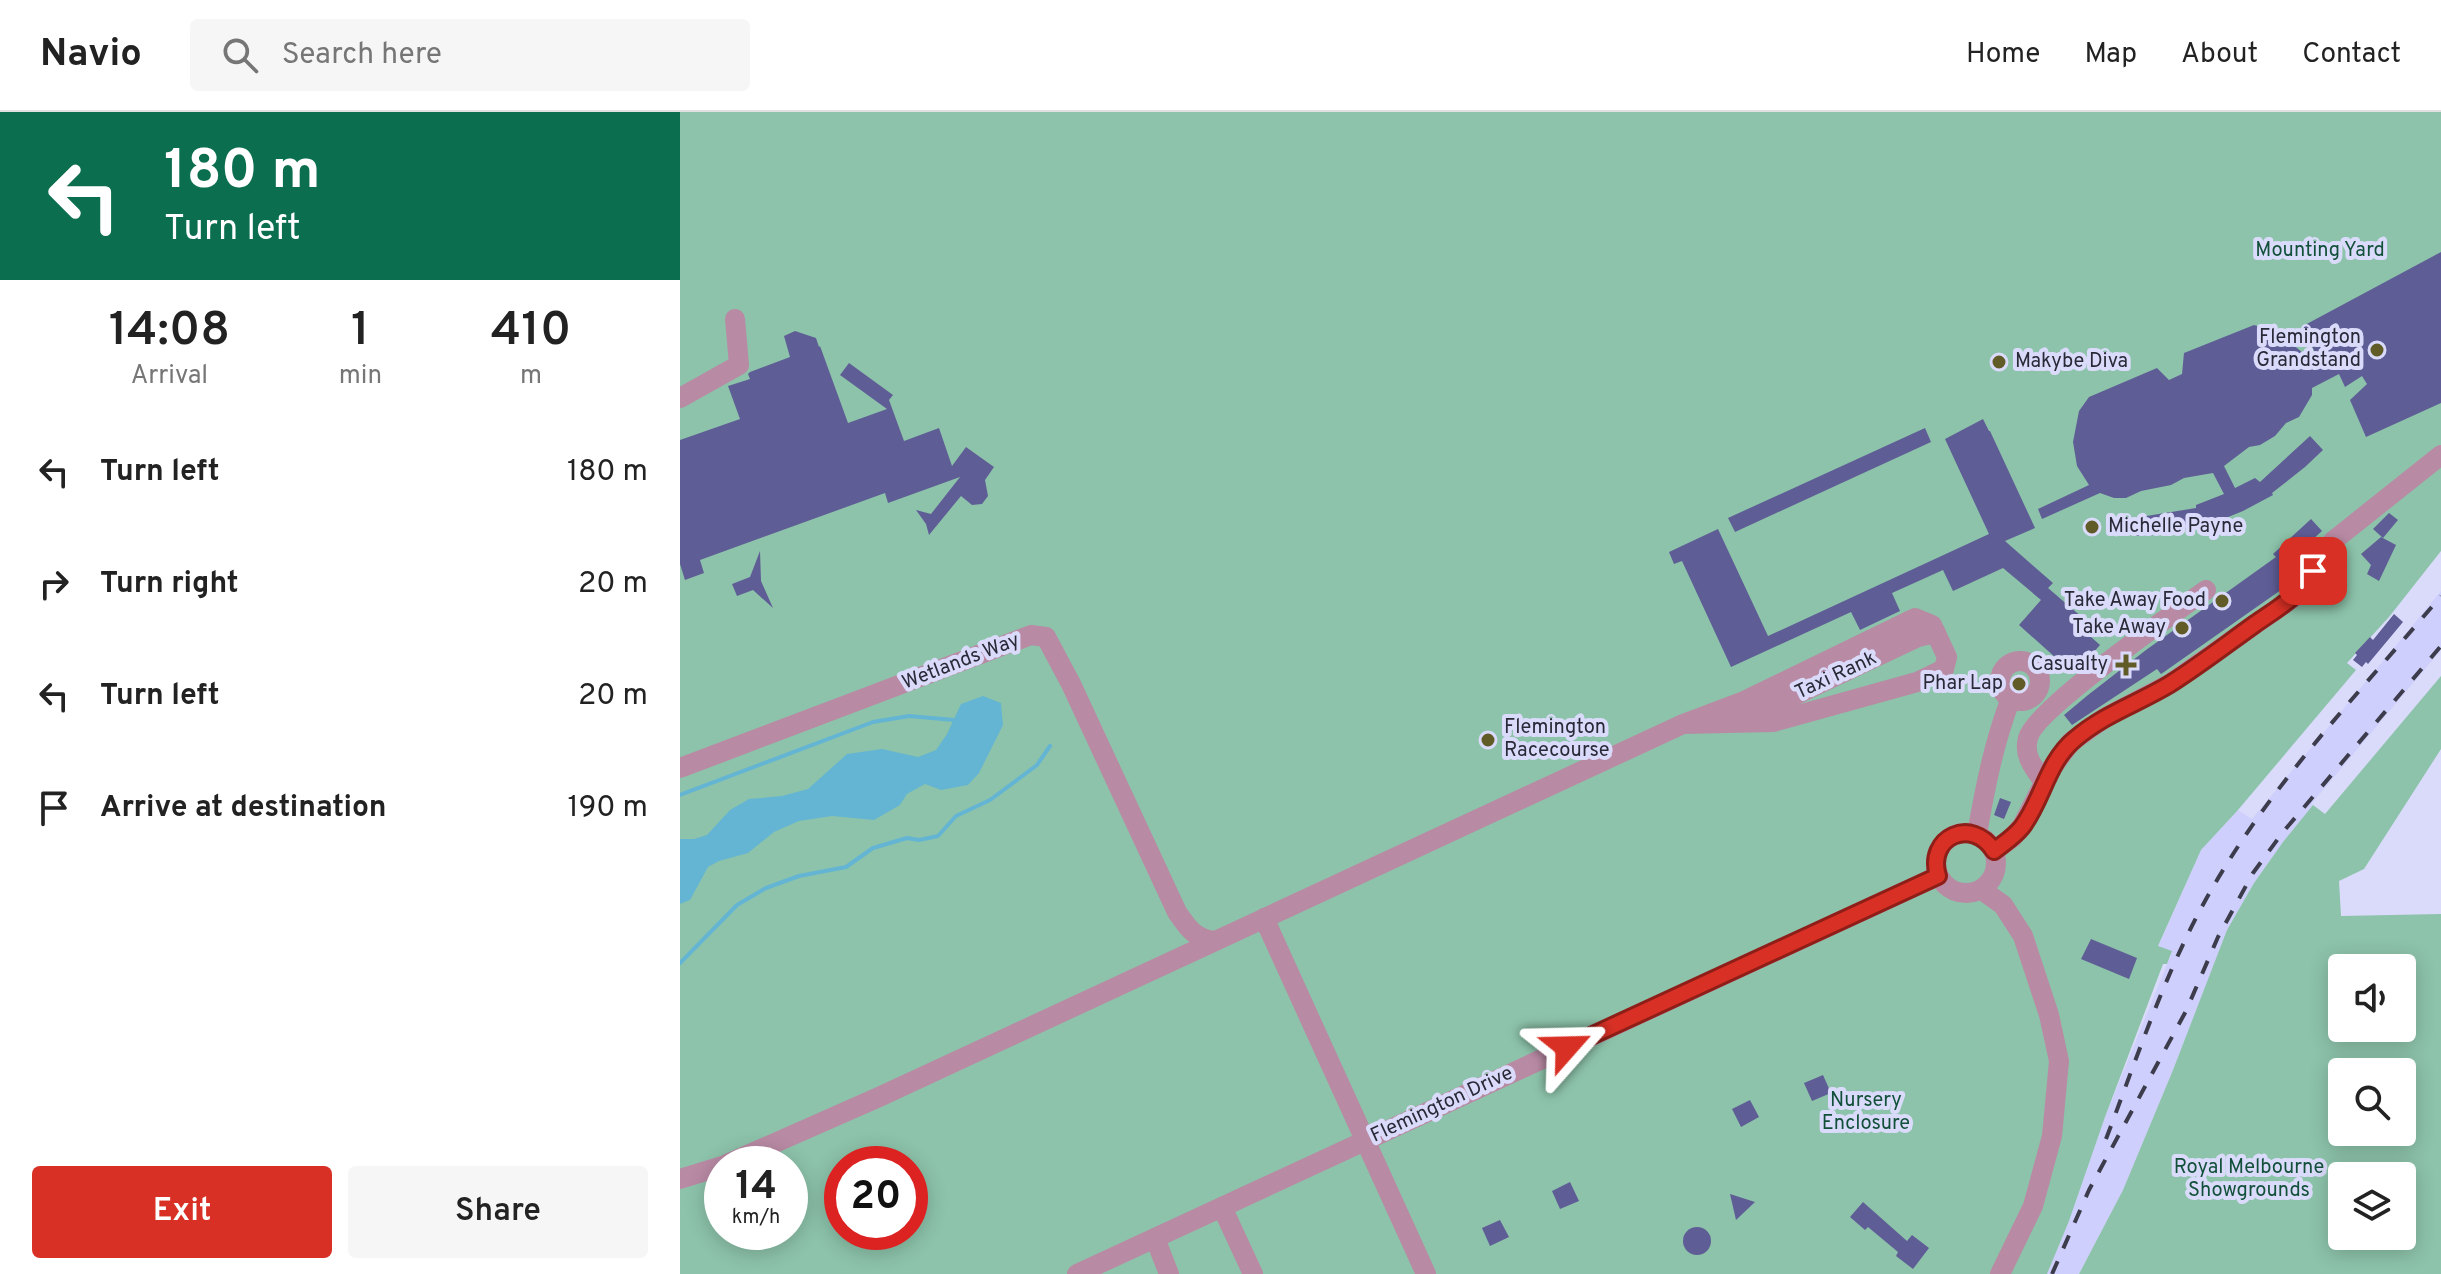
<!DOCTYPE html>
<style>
body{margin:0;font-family:Overpass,sans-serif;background:#f6f6f6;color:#222;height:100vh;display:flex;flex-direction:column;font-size:30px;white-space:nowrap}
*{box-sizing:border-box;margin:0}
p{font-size:26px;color:#767676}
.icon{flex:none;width:44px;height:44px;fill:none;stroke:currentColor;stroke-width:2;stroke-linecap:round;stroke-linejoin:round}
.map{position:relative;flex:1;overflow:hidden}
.side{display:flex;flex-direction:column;background:#fff;width:680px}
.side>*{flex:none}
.guide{background:#0b6e4f;color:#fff;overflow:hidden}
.tools{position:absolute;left:1648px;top:842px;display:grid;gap:16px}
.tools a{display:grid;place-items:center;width:88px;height:88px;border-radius:8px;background:#fff;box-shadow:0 4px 20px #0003;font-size:40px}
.speed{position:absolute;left:24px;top:1034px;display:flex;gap:16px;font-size:40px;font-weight:700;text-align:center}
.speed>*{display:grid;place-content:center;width:104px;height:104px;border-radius:50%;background:#fff;box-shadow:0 4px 20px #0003;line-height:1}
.speed small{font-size:20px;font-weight:400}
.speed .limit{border:12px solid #d22;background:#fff;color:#111}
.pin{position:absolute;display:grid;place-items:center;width:68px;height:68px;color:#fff;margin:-34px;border-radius:16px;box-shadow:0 4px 12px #0006}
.me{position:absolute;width:88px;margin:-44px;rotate:65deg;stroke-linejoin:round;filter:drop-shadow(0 0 6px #0008)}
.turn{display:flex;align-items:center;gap:28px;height:168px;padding:0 32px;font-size:36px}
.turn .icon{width:104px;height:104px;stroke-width:2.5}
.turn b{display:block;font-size:56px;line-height:68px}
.eta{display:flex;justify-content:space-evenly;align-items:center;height:136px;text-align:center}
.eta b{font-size:48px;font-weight:600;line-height:56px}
.action{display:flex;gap:16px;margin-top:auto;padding:16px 32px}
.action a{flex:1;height:92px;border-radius:8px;background:#d93025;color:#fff;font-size:32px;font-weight:600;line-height:92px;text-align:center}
.action a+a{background:#f6f6f6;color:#222}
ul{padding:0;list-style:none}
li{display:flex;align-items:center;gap:24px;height:112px;padding:0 32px}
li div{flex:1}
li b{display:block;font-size:30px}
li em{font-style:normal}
header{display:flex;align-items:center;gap:48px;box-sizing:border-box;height:112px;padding:0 40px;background:#fff;border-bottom:2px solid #e0e0e0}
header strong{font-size:38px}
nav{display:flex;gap:44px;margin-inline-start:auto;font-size:28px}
.search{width:560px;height:72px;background:#f6f6f6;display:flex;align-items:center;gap:20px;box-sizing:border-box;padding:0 28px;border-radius:8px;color:#767676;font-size:30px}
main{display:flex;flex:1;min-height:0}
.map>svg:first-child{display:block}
.built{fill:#cecffc}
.green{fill:#8dc3aa;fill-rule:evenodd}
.water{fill:#64b5d3}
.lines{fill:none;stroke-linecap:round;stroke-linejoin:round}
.stream{stroke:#64b5d3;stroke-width:4}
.building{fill:#5f5d96}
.minor{stroke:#b98aa4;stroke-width:20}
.rail{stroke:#3c3c4c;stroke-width:4;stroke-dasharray:14 14;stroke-linecap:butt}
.route-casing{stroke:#8d1f18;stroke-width:20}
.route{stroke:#d93025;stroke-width:14}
.poi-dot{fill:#605b27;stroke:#dadbfa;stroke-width:3}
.labels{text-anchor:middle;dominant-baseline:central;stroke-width:8;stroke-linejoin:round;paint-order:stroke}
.park-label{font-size:20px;fill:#13503a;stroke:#dadbfa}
.poi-label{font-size:20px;fill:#292937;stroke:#dadbfa;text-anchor:end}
.street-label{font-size:20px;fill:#292937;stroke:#dadbfa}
</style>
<header>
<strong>Navio</strong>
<div class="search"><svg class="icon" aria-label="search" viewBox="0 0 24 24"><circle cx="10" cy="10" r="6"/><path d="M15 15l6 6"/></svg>Search here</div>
<nav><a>Home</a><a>Map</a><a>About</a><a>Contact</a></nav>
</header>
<main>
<section class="side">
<div class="guide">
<div class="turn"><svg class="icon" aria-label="left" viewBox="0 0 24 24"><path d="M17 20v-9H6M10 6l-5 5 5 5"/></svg><div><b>180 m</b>Turn left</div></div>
</div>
<div class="eta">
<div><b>14:08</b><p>Arrival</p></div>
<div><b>1</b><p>min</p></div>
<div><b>410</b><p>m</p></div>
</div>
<ul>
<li><svg class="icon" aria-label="left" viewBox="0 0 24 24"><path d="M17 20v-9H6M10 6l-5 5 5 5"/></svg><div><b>Turn left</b></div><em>180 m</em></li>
<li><svg class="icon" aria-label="right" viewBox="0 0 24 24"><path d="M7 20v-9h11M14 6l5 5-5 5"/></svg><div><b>Turn right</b></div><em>20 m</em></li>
<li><svg class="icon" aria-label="left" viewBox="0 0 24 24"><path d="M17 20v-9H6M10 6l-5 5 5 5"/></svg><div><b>Turn left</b></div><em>20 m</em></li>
<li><svg class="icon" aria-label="arrive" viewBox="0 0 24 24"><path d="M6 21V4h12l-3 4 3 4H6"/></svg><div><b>Arrive at destination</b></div><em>190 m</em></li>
</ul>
<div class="action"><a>Exit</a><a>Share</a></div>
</section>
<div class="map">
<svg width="1761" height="1162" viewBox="0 0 1761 1162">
<rect width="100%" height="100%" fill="#dadbfa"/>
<polygon class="built" points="1761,479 1761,538 1632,691 1633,693 1603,730 1574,771 1547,818 1493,958 1443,1078 1399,1162 1367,1162 1389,1109 1425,1005 1492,840 1478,835 1521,738 1558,698 1572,707"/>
<g class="green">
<path d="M0,0H1761V439L1709,505L1667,551L1676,558L1558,698L1521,738L1478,834L1492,839L1487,852H1483L1425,1005L1389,1109L1367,1162H0ZM42,1052H110V1120H42ZM162,1052H230V1120H162Z"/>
<path d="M1761,564V637L1684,757L1659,769L1661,804L1761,802V1162H1399L1443,1078L1493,958L1547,818L1574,771L1603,730L1633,693L1645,702ZM1722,856V916H1662V856ZM1722,960V1020H1662V960ZM1722,1064V1124H1662V1064Z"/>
</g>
<polygon class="water" points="303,584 321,591 323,613 299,661 288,673 261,678 245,672 227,682 220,693 194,708 152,704 119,709 94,720 68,741 39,749 28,755 10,788 0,792 0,727 14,727 27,723 50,698 69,687 102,684 128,677 167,642 202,637 238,645 256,638 267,622 281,592"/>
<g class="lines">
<g class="stream">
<polyline points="0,683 193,610 229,604 274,608"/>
<polyline points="0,851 57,793 86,776 119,764 166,755 193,736 227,726 239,728 258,724 276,704 310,688 357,653 370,634"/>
</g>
</g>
<g class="building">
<polygon points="1761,140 1761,291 1686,325 1670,288 1687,272 1682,264 1665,275 1659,262 1632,276 1632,283 1619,305 1606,311 1595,324 1580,333 1569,335 1544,354 1555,376 1575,366 1580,370 1630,324 1643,338 1625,355 1592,381 1593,383 1563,399 1531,412 1475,423 1456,424 1454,406 1516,396 1516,393 1544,382 1533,361 1504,366 1491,373 1461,379 1446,386 1434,386 1420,381 1362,407 1358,397 1409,373 1397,354 1393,330 1399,299 1409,285 1477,256 1489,268 1502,262 1504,241 1574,213 1598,220 1642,257 1623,214"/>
<polygon points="115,219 136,226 139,235 140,234 168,311 207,297 160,263 169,251 213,283 209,288 224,329 259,316 272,354 286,335 314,355 305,368 308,384 302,392 292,393 281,384 249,423 246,412 236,398 251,402 280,365 208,391 205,381 20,448 24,461 5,468 0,452 0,328 60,307 48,274 70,267 68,262 70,260 110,245 104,224"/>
<polygon points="1303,307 1309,319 1310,319 1355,416 1325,429 1373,471 1368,476 1417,518 1411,525 1420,533 1405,550 1397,543 1386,555 1339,513 1361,488 1323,456 1273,479 1263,458 1212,481 1220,499 1180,518 1171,500 1051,555 1002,449 994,452 989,440 1038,417 1088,524 1309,422 1265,327"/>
<polygon points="1245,316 1251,330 1055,420 1048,406"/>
<polygon points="1709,401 1718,408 1703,426 1693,417"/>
<polygon points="1631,407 1642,419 1600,457 1610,471 1608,473 1484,560 1481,562 1477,557 1392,613 1384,603 1408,583 1466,538 1596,445 1593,442"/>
<polygon points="1701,425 1716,433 1699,469 1687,462 1691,453 1681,442"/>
<polygon points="80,439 81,469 93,496 73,478 57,484 52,472 70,465"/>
<polygon points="1714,502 1723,510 1688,552 1686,550 1682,555 1673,548 1677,543 1675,541 1690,525 1693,528"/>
<polygon points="1320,686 1331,690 1324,707 1314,703"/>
<polygon points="1411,827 1457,846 1449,867 1401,847"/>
<polygon points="1143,963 1151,981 1132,989 1124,971"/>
<polygon points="1070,988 1079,1005 1061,1015 1052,997"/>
<polygon points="890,1070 899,1089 880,1097 872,1079"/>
<polygon points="1050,1082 1075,1090 1056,1108"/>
<polygon points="1183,1090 1227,1129 1232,1123 1249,1136 1233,1157 1216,1144 1218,1140 1188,1115 1185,1118 1170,1105"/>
<polygon points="820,1108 829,1125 810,1134 802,1116"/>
<circle cx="1017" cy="1129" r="14"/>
</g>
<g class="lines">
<g class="minor">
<polyline points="0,286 59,253 55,207"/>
<circle cx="1340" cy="569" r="20"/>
<polyline points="1065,607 1238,525 1256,521"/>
<path d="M0,656L351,523L366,525L391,572L497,800C508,816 514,826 534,829"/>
<path d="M1364,670C1354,656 1343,644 1348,626C1355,597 1495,501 1526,478"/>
<circle cx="1286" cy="751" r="30"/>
<path d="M1297,722C1305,676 1314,630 1331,586"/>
<path d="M1314,739L1332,726L1342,714L1371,657L1391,630L1426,605L1491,571L1617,483C1632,467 1640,446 1653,429L1761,343"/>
<polyline points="1302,778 1323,793 1343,824 1369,903 1379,949 1372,1024 1353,1094 1320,1162"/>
<polyline points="584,806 746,1162"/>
<polyline points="47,1052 199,985 1003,612 1093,610 1237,570 1264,557 1267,545 1252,513 1235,506 1064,589 1003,612"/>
<polyline points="0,1067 42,1054"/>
<polyline points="542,1095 573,1162"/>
<polyline points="475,1126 489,1162"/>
<polyline points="397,1162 1258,764"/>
</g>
<g class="rail">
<path d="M1426,1027C1461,935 1492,839 1545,755C1605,657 1687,572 1761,484"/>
<polyline points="1372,1162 1409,1078 1506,899 1538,825 1573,761 1603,720 1761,534"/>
</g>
</g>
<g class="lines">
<defs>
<path id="route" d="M887,935L1258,764C1246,725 1292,704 1314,739C1324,731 1334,725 1342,715C1363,687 1367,650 1395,627C1424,602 1459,591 1490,572C1520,553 1547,532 1575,512C1598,496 1620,484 1633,459"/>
</defs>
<use href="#route" class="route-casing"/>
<use href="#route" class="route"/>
</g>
<g class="poi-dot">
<circle cx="1697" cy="238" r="8"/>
<circle cx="1319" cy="250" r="8"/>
<circle cx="1412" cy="415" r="8"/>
<circle cx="1542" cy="489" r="8"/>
<circle cx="1502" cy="516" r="8"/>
<path d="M1442 541h8v8h8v8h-8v8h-8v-8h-8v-8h8z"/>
<circle cx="1339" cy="572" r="8"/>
<circle cx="808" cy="628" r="8"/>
</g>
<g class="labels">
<g class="park-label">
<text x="1640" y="139">Mounting Yard</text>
<text x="1186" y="989">Nursery<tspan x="1186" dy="23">Enclosure</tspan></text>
<text x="1569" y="1056">Royal Melbourne<tspan x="1569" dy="23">Showgrounds</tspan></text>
</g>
<g class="poi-label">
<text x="1681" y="226">Flemington<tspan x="1681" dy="23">Grandstand</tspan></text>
<text x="1335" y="250" text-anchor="start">Makybe Diva</text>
<text x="1428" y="415" text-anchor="start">Michelle Payne</text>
<text x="1526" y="489">Take Away Food</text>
<text x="1486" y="516">Take Away</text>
<text x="1428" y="553">Casualty</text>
<text x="1323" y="572">Phar Lap</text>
<text x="824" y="616" text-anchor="start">Flemington<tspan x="824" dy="23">Racecourse</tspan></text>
</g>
<g class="street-label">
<text transform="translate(281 550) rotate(-21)">Wetlands Way</text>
<text transform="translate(1156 564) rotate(-25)">Taxi Rank</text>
<text transform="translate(762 993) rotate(-25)">Flemington Drive</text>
</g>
</g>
</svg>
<div class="tools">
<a><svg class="icon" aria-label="sound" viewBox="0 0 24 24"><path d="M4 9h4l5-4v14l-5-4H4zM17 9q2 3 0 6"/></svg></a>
<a><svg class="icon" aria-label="search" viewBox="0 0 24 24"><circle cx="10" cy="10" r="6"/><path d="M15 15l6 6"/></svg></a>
<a><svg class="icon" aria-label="layers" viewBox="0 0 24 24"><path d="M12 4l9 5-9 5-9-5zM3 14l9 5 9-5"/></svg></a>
</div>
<div class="speed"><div>14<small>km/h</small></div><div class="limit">20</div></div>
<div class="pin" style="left:1633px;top:459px;background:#d93025"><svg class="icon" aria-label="arrive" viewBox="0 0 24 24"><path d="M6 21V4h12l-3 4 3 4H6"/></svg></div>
<svg class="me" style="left:887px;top:935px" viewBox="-20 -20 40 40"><path d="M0-17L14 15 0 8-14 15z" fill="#d93025" stroke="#fff" stroke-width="4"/></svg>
</div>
</main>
